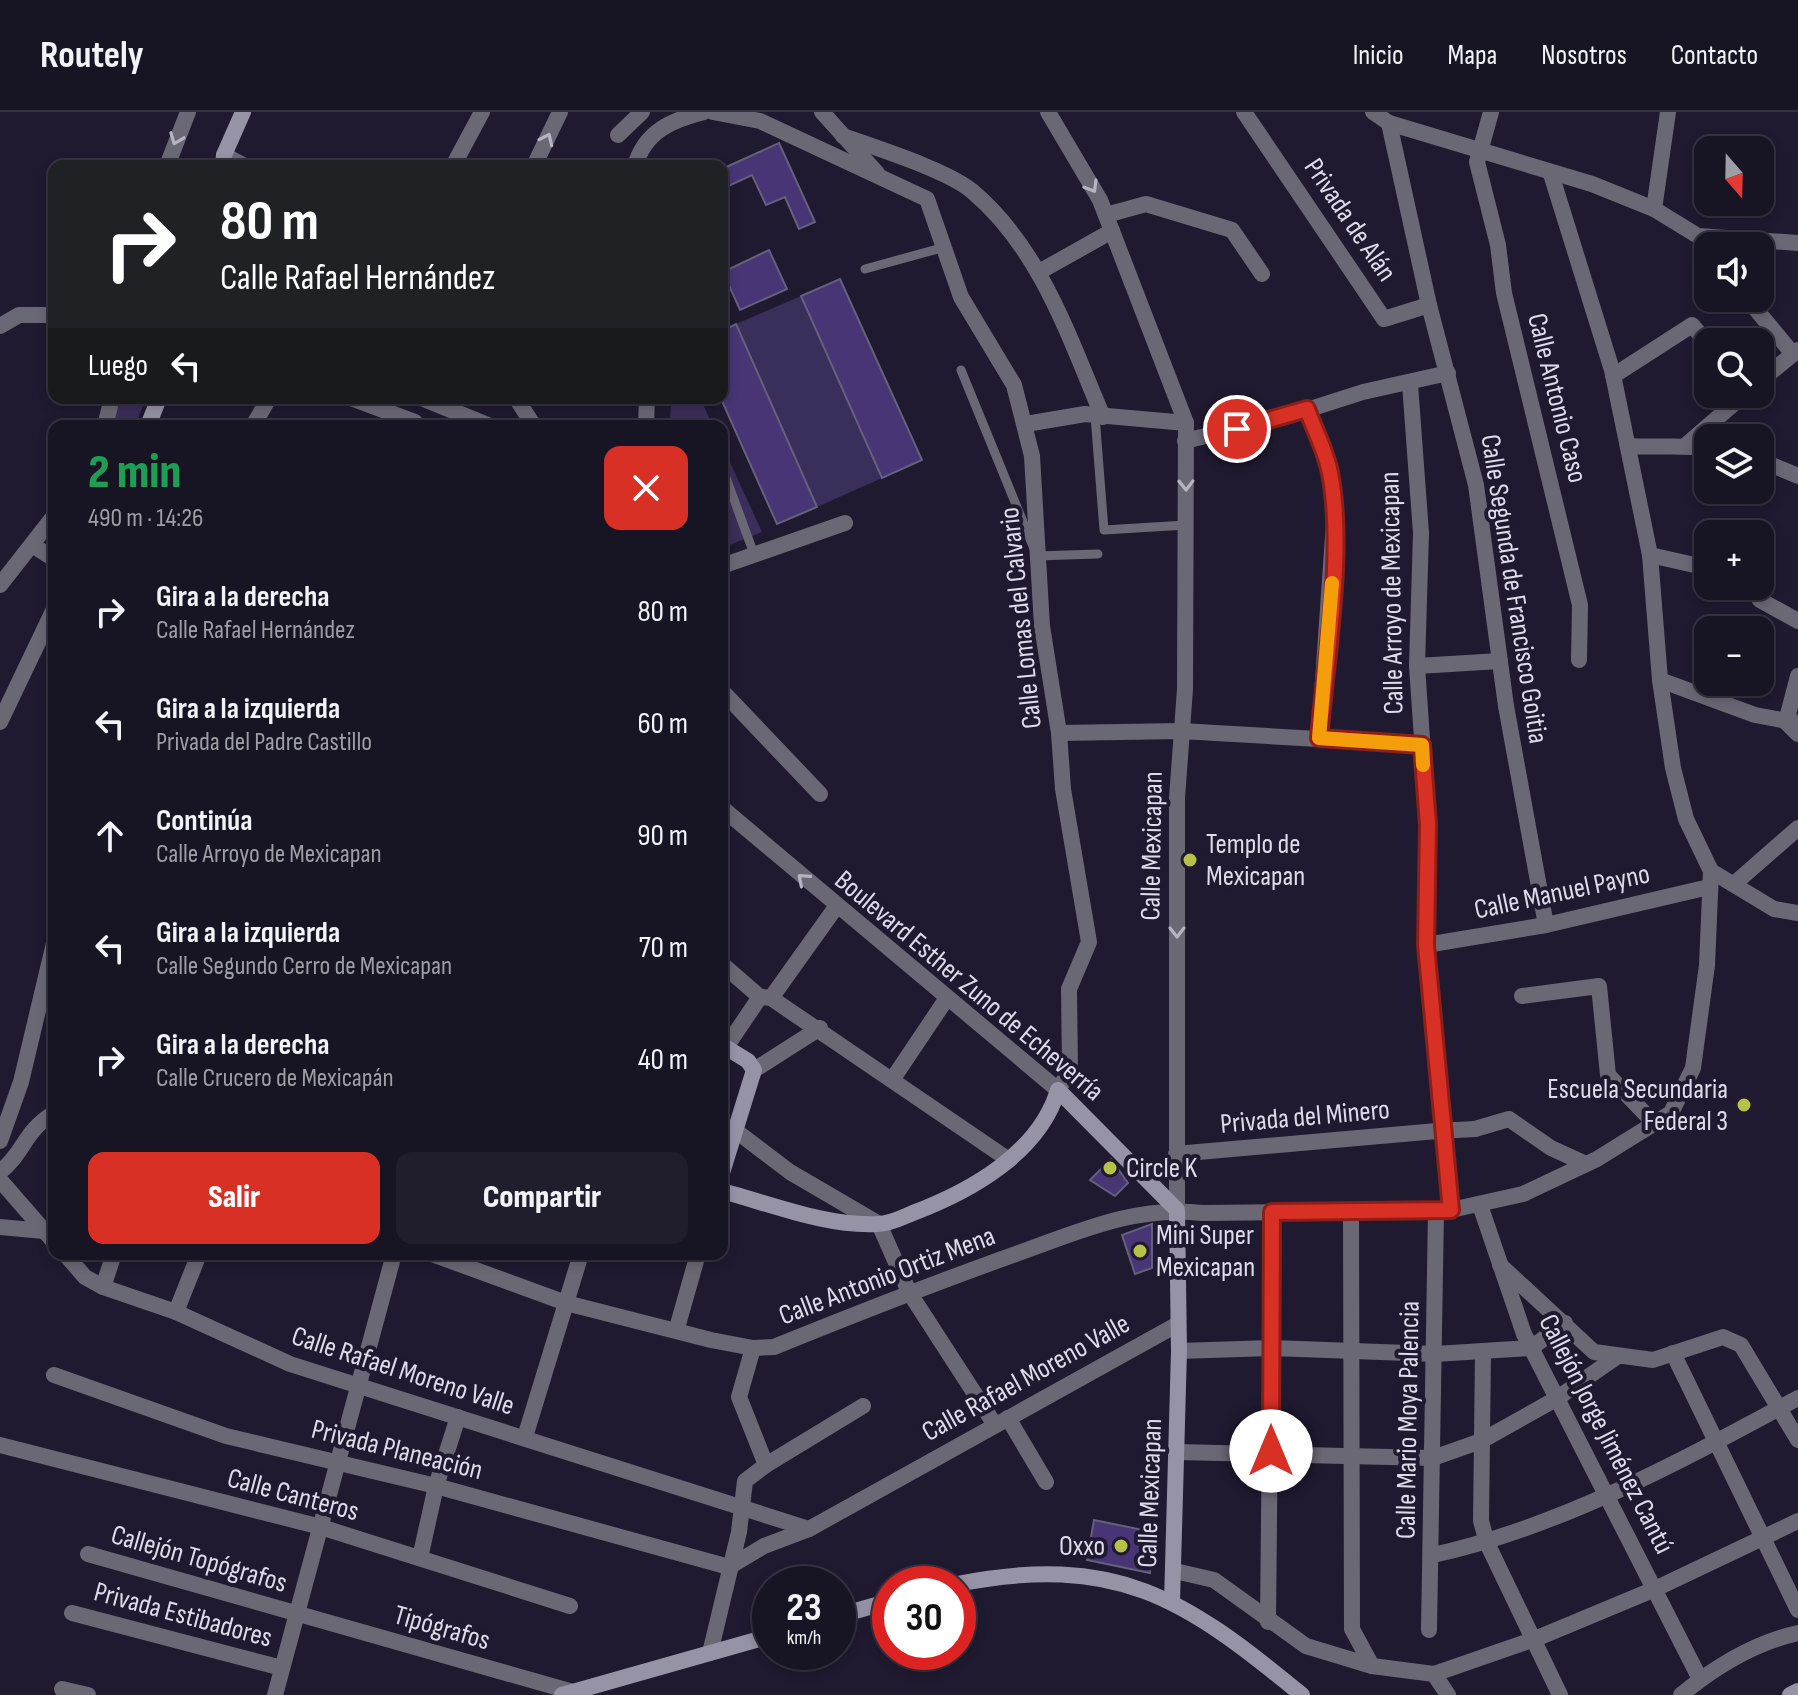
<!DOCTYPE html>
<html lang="es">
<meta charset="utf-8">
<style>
body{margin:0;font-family:"Sofia Sans Condensed",sans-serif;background:#201d2c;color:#f1f3f6;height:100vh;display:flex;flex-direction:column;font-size:30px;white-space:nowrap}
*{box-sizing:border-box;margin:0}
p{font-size:26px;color:#9e9ea6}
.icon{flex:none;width:44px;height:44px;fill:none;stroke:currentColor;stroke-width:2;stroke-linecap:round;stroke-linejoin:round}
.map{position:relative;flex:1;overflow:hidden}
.drawer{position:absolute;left:48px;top:308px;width:680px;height:840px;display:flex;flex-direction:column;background:#171424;border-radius:16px;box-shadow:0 4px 12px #0003,0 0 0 2px #363341}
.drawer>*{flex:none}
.guide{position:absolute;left:48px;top:48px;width:680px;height:244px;border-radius:16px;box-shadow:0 4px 12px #0003,0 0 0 2px #363341;background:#202124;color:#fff;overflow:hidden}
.needle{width:52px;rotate:160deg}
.tools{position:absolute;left:1694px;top:24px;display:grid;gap:16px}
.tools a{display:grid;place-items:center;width:80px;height:80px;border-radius:16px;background:#171424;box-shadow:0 4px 12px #0003,0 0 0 2px #363341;font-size:40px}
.speed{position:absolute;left:752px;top:1454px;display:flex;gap:16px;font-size:40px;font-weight:700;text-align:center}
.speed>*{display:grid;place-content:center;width:104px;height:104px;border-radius:50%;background:#171424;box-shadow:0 4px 12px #0003,0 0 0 2px #363341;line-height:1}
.speed small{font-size:20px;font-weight:400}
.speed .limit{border:12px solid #d22;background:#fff;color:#111}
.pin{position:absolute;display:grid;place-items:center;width:68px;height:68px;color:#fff;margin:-34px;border:4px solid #fff;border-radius:50%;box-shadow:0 2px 8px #0007}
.me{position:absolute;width:88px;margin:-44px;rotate:0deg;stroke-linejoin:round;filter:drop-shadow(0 0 6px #0008)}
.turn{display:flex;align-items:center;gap:28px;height:168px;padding:0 40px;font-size:36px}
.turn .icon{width:104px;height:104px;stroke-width:2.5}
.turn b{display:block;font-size:56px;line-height:68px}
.then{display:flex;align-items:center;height:76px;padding:0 40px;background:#0003;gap:16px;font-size:30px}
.round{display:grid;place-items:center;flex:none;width:84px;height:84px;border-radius:16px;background:#201d2c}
.head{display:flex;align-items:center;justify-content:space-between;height:136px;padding:0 40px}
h1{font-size:48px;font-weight:800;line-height:60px;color:#1e9e55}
.primary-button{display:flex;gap:16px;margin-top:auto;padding:16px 40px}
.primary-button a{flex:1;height:92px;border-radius:16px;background:#d93025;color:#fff;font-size:32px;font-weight:800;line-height:92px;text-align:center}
.primary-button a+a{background:#201d2c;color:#f1f3f6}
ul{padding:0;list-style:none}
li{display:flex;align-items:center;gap:24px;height:112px;padding:0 40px}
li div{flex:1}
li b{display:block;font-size:30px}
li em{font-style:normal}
header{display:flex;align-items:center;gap:48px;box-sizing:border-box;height:112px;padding:0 40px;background:#171424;border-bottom:2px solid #363341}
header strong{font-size:38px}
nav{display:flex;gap:44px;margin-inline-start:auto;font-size:28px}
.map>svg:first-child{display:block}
.green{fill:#3a2e5a}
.building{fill:#473576;stroke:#65607b;stroke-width:2}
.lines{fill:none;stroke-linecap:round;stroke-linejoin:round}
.lane{stroke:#6b6875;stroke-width:9}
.street{stroke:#6b6875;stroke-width:16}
.secondary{stroke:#9793a7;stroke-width:16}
.street-bridge{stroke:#6b6875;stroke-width:16}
.oneway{stroke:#b6b3c2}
.route-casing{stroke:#8d1f18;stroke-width:20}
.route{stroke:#d93025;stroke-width:14}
.slow{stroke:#f59e0b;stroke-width:14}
.poi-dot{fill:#b6c148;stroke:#1f1a30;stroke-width:3}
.labels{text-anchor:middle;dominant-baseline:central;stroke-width:8;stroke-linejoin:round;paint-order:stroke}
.street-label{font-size:28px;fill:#dedbeb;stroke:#1f1a30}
.poi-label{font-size:28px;fill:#dedbeb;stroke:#1f1a30;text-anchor:start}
</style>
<header>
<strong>Routely</strong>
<nav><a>Inicio</a><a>Mapa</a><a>Nosotros</a><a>Contacto</a></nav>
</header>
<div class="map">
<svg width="1798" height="1583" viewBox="0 0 1798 1583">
<rect width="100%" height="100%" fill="#1f1a30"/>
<g class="green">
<polygon points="801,184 882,366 817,395 736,212"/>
<polygon points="119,286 146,286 135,314 117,314 114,310"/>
<polygon points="672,286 700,286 713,314 669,314"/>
<polygon points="722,333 762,420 722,436"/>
</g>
<g class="building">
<polygon points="779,31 815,110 799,117 785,85 766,93 752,63 722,77 722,57"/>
<polygon points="769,138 787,177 740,198 723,160"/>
<polygon points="840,167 922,348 882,366 801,184"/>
<polygon points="736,212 817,395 777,412 722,289 722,219"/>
<polygon points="1111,1047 1128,1071 1115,1084 1090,1068"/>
<polygon points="1152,1112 1152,1156 1135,1162 1122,1123"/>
<polygon points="1094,1408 1153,1420 1150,1461 1087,1448"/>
</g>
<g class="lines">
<g class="lane">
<polyline points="865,157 945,135"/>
<polyline points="961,258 1037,444 1098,442"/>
<polyline points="1095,304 1104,418 1186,413"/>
<polyline points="722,355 754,442"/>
</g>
<g class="street">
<polyline points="713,0 760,9 927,87 961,185 1014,273 1032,344 1042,514 1059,621 1063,677 1089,830 1069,877 1070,958 1058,978 722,696"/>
<polyline points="822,0 877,61"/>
<polyline points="1048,0 1100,88 1186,311 1185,577 1177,686 1177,1098"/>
<polyline points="1244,0 1384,207 1429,193"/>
<polyline points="1373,0 1389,11 1592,72 1654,97 1698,124 1798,131"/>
<polyline points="1491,0 1477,50 1498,133 1504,181 1580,493 1579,548"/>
<polyline points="1389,11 1429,193 1476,373 1506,594 1546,813"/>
<polyline points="618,23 642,0"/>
<path d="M843,24C876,36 947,58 972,79C1041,137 1069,226 1103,305"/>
<polyline points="224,43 245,54"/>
<polyline points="167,54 188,0"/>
<polyline points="453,54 482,0"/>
<polyline points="534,54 560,0"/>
<path d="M635,54C645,19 672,8 704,0"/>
<polyline points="1654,97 1668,0"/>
<polyline points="1106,103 1146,92 1232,118 1262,162"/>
<polyline points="1039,160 1112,119"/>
<polyline points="1749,189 1793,242"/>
<polyline points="0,214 19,203 54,203"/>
<polyline points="1613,264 1692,213 1708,232"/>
<polyline points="1760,269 1798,238"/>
<polyline points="1410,272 1421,421 1417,554 1428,713 1426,833 1451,1098"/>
<polyline points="351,286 415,310"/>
<polyline points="516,286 534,314"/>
<polyline points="424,287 490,314"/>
<polyline points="1307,297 1330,358 1335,396 1319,626"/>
<polyline points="1026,312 1085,302 1186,311"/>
<polyline points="105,314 112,286"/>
<polyline points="253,314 269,286"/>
<polyline points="646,314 647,286"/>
<polyline points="1185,329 1288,304 1363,280 1448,261"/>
<polyline points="1686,333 1745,282"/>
<path d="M1629,334C1656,336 1683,332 1708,337"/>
<polyline points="1760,348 1798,364"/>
<polyline points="34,434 54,447"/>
<polyline points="1650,443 1708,456"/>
<polyline points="722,454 845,411"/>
<polyline points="0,473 54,404"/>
<polyline points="1752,474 1760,488 1798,509"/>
<polyline points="1417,554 1500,549"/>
<polyline points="1798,564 1786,610 1798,622"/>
<polyline points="1660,568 1755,603 1798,611"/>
<polyline points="722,579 820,682"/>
<polyline points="0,610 54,497"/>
<polyline points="1059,621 1181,619 1422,633"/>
<polyline points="1711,759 1774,797 1798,801"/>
<polyline points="1734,772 1798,716"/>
<polyline points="1426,833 1546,813 1709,775"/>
<polyline points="722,852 760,885"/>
<polyline points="1522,884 1599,874 1608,963 1655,1012"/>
<polyline points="762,885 771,886 836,795"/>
<polyline points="771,886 1009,1048"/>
<polyline points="726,935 760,885"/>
<polyline points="754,958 820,916"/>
<polyline points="892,968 947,886"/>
<polyline points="1475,1017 1509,1007 1551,1036 1586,1052"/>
<polyline points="736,1019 790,1060 879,1112 909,1180 995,1313"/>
<polyline points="0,1029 21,970 54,831"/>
<polyline points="1176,1042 1437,1019"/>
<path d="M0,1060C24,1041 24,1019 54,1001"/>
<polyline points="0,1068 54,1130"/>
<polyline points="1480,1093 1524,1222 1700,1567"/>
<polyline points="1351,1098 1352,1517 1372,1554"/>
<polyline points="0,1115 44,1119"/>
<polyline points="65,1142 85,1165 103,1175 176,1200 290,1252 809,1417"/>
<path d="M432,1142L566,1191L711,1228L753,1236L774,1235C853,1203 932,1172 1013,1143C1076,1121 1134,1093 1202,1101L1451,1098L1523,1082L1597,1047L1671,1001L1693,956L1707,853L1711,759L1686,707L1673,656L1660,568L1650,443L1612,258L1551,62"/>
<polyline points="1500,1153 1594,1240 1653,1248 1723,1225 1741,1233 1798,1328"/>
<polyline points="103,1175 114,1142"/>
<polyline points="176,1200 199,1142"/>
<polyline points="677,1216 698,1142"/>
<polyline points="1179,1239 1272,1236 1435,1242 1531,1236 1565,1211"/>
<polyline points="1483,1239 1481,1409 1487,1431 1560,1583"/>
<polyline points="1673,1241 1798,1498"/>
<polyline points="54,1263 226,1324 436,1374 729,1455 764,1434 809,1417 1178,1212"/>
<polyline points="1008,1306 1046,1370"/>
<polyline points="525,1325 581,1142"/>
<polyline points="0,1333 321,1415 570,1494"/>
<polyline points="1178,1340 1433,1346 1481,1329 1556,1287 1618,1244"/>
<polyline points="766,1353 863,1294"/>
<polyline points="88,1442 573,1580"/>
<path d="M1433,1443C1561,1415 1683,1348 1798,1286"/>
<polyline points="420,1446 436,1374 458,1305"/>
<polyline points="1175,1459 1214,1468 1306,1534 1372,1554 1434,1562 1535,1527 1655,1477 1798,1409"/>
<polyline points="72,1501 282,1556"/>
<polyline points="1268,1510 1272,1100"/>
<polyline points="1429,1518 1436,1099"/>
<polyline points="710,1541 739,1420 745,1369 766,1353 739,1285 753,1236"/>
<polyline points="1434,1562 1448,1583"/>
<polyline points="62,1577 88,1583"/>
<polyline points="275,1583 394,1142"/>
<path d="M1681,1583C1716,1554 1754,1531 1798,1521"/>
</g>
<g class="secondary">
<polyline points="223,54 224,43 243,0"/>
<polyline points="148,314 159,286"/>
<polyline points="722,933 748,949 754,958 722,1061"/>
<path d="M722,1079C771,1092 827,1115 878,1112C890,1112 903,1105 913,1101C971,1079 1039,1041 1058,978L1177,1098L1179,1239L1172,1490"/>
<path d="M957,1472C1116,1441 1183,1485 1302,1583"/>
<polyline points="838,1504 890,1489"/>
<polyline points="562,1583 770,1524"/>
<polyline points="1790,1583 1798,1579"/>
</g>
<polyline class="street-bridge" points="1437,1019 1475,1017"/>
</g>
<defs><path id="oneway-chevron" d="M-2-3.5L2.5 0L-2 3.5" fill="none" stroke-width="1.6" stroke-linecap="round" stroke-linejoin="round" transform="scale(2)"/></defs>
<g class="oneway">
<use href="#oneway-chevron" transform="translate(176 27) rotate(111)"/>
<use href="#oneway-chevron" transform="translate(547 27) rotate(-65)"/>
<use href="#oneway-chevron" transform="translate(1092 75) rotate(59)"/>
<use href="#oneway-chevron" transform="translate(1186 373) rotate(89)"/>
<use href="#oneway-chevron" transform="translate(803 767) rotate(-139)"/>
<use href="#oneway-chevron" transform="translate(1177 820) rotate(90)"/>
</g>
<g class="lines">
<defs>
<path id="route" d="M1237,317L1307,297C1314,317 1326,339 1330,361C1345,438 1326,547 1319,626L1422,633L1428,713L1426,833L1451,1098L1272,1100L1271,1339"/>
</defs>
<use href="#route" class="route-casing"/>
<use href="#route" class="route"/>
<polyline class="slow" points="1332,471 1319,626 1422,633 1423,653"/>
</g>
<g class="poi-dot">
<circle cx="1190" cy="748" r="8"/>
<circle cx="1744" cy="993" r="8"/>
<circle cx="1110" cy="1056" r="8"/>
<circle cx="1140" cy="1139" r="8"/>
<circle cx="1121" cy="1434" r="8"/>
</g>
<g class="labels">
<g class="street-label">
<text transform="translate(1350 108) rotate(56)">Privada de Alán</text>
<text transform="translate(1557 286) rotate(76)">Calle Antonio Caso</text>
<text transform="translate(1514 477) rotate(81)">Calle Segunda de Francisco Goitia</text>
<text transform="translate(1392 481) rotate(-91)">Calle Arroyo de Mexicapan</text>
<text transform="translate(1021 506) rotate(-96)">Calle Lomas del Calvario</text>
<text transform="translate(1152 734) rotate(-89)">Calle Mexicapan</text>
<text transform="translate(1562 780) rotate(-12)">Calle Manuel Payno</text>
<text transform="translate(969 874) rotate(40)">Boulevard Esther Zuno de Echeverría</text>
<text transform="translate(1305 1005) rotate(-5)">Privada del Minero</text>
<text transform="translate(887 1164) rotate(-21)">Calle Antonio Ortiz Mena</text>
<text transform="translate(403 1259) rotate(18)">Calle Rafael Moreno Valle</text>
<text transform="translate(1026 1266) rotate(-29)">Calle Rafael Moreno Valle</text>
<text transform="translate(1408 1308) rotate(-89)">Calle Mario Moya Palencia</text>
<text transform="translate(1606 1322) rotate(63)">Callejón Jorge Jiménez Cantú</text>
<text transform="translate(397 1338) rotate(14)">Privada Planeación</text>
<text transform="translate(1150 1381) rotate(-88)">Calle Mexicapan</text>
<text transform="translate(293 1383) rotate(15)">Calle Canteros</text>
<text transform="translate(199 1447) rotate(16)">Callejón Topógrafos</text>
<text transform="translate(183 1503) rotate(15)">Privada Estibadores</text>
<text transform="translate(442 1516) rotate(16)">Tipógrafos</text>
</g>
<g class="poi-label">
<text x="1206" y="732">Templo de<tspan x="1206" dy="32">Mexicapan</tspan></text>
<text x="1728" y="977" text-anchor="end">Escuela Secundaria<tspan x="1728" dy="32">Federal 3</tspan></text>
<text x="1126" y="1056">Circle K</text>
<text x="1156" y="1123">Mini Super<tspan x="1156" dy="32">Mexicapan</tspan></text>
<text x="1105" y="1434" text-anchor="end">Oxxo</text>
</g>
</g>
</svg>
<div class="tools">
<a><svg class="needle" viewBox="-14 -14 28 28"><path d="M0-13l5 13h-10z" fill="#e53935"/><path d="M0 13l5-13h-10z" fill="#9e9ea6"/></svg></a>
<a><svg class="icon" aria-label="sound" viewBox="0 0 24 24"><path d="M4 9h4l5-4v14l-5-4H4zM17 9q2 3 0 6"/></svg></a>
<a><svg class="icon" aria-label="search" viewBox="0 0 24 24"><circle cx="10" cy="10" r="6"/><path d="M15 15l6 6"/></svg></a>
<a><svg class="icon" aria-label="layers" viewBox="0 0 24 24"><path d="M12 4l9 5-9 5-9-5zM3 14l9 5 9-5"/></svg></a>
<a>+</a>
<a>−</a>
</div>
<div class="speed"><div>23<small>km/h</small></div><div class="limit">30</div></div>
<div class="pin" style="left:1237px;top:317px;background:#d93025"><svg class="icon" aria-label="arrive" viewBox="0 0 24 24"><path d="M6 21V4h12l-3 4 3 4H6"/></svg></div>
<svg class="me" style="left:1271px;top:1339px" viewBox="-20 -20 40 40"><circle r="19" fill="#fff"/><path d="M0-13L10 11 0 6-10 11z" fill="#d93025"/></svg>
<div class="guide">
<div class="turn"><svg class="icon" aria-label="right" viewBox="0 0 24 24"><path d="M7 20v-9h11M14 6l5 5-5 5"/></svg><div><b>80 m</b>Calle Rafael Hernández</div></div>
<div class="then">Luego<svg class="icon" aria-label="left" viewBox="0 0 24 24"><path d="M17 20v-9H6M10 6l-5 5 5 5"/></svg></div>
</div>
<section class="drawer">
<div class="head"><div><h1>2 min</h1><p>490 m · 14:26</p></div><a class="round" style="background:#d93025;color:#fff"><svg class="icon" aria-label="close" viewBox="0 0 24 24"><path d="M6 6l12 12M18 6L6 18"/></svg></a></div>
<ul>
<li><svg class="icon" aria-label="right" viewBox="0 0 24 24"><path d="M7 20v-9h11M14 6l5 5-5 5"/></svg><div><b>Gira a la derecha</b><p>Calle Rafael Hernández</p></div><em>80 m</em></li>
<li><svg class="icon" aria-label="left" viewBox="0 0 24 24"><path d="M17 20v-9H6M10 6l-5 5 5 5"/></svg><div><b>Gira a la izquierda</b><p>Privada del Padre Castillo</p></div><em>60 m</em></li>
<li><svg class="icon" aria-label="ahead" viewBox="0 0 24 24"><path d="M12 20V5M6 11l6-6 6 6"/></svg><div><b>Continúa</b><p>Calle Arroyo de Mexicapan</p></div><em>90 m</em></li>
<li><svg class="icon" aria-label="left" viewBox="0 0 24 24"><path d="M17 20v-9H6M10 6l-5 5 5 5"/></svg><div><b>Gira a la izquierda</b><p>Calle Segundo Cerro de Mexicapan</p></div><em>70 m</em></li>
<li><svg class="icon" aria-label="right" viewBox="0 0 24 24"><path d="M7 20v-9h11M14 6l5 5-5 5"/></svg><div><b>Gira a la derecha</b><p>Calle Crucero de Mexicapán</p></div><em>40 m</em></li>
</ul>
<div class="primary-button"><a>Salir</a><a>Compartir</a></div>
</section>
</div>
